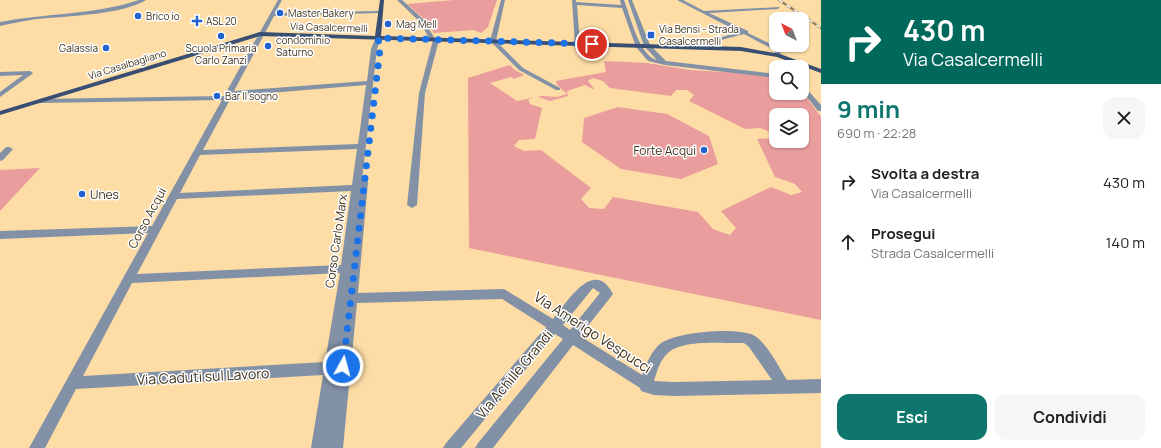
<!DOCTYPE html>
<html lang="it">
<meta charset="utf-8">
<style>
body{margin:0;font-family:Manrope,sans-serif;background:#f6f6f6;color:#202124;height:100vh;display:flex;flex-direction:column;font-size:15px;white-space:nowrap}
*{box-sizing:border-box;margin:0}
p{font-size:13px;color:#757577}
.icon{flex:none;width:22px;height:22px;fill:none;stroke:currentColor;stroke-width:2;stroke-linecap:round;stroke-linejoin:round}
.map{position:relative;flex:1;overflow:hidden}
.details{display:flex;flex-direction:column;background:#fff;width:340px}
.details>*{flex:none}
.guide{background:#00695c;color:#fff;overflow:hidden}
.needle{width:26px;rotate:318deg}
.controls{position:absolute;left:769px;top:12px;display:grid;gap:8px}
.controls a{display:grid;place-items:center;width:40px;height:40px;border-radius:8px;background:#fff;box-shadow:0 1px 3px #0004;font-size:20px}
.pin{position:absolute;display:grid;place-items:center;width:34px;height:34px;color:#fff;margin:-17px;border:2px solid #fff;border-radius:50%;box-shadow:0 1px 4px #0007}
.me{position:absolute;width:44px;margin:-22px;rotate:7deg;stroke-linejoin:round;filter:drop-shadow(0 0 3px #0008)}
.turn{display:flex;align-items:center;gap:14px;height:84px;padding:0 16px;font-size:18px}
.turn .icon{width:52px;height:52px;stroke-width:2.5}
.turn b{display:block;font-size:28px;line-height:34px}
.round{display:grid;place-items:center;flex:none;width:42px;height:42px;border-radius:12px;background:#f6f6f6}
.overview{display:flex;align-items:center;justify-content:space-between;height:68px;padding:0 16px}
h1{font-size:24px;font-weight:700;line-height:30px;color:#0f766e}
.primary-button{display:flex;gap:8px;margin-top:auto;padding:8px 16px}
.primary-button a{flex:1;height:46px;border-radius:12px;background:#0f766e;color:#fff;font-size:16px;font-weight:700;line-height:46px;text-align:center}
.primary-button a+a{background:#f6f6f6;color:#202124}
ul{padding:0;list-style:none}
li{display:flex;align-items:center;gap:12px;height:60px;padding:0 16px}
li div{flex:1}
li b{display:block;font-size:15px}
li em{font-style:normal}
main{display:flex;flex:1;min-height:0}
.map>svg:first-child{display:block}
.green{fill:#e99d9c;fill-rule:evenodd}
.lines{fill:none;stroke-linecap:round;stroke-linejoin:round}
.minor{fill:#8391a6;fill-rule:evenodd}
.major{fill:#384e73;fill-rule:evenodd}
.rail-casing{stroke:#9a835e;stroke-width:2.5}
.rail{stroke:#fff;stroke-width:1.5;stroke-dasharray:4.5;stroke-linecap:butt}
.route{stroke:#1a73e8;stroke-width:7;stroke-dasharray:0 12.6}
.poi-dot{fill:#2061cd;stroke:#fff;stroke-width:1.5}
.labels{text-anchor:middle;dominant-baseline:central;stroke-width:3;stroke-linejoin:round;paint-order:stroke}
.far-poi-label{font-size:10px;fill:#3f321c;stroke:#fff;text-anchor:start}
.far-street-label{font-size:10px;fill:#3f321c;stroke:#fff}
.poi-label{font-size:12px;fill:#3f321c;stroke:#fff;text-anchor:end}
.street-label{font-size:12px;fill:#3f321c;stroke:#fff}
.near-street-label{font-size:14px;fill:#3f321c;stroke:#fff}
</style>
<main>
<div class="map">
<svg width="821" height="448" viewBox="0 0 821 448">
<rect width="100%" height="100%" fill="#fddca5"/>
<g class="green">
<polygon points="454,0 497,0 488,27 481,33 474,30 433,33 432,26 407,4"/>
<path d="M604,61L647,63L690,70L759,74L776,77V93H802V91L821,117V320L469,248L468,78L510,65L515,70L524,75L514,79L511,77L490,83L517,101L542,96L557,97L567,94L557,85L556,81L606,72ZM593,78L603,81L610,88L671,96L676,90H687L694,95L689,101L745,129L760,128L773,133V138L757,139L775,177L795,184L802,192L791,195L771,187L721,211L736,228L730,235L713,229L698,212L613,197L604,209L589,208L581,199L591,188L541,150L524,151L514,146L519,140L535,139L542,108L530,104L528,98L538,97L550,101L568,96L567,91L585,85L595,90L588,81ZM776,115H802V141H776Z"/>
<polygon points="618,107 667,114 709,136 718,164 681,179 621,169 582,142 584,118"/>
<polygon points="40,168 0,211 0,170"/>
</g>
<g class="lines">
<g class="minor">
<path d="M139,0H146C122,15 66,16 37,19C24,21 12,23 0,26V22C46,13 94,15 139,0Z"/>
<path d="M278,0H282L275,13L380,11L382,12L380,13L274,16L234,91L367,81L371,49L376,37L381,38L377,49L362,180H367L368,182L358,293L504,289L553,319C567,302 594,257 613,294L580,336L642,375C646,365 651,351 660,344C674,332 739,326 755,336C769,346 778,366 787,380L821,379V393L674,396L654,395L641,391L640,388L573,345L493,448H475L478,443L563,339L555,334L461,448H443L446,443L546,327L502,299L357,303L343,448H327L331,414L327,448H311L323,375L76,389L45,448H29L148,233L0,239V231L152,226L222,100L40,103L36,101L40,99L224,96ZM366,85L358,144L203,150L232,96ZM357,149L352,185L180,193L200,155ZM351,191L341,265L137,274L177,199ZM340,273L325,362L83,376L132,283ZM593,288L600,293L570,330L563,325ZM736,343H744L749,347L772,380L674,382L654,381C657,371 660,360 668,353C681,340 718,343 736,343Z"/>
<polygon points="397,0 402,0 424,20 435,39 439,40 425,93 417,205 412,208 407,205 419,93 433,40 430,40 420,22"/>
<polygon points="501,0 505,0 496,41 523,68 560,88 560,90 556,90 519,70 490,41"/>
<path d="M572,0H576V2L621,5L620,0H624C630,15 639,56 657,60L644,46L628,0H632L650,45L666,61L776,74V78L665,65L648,61L636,47L622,8L577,5L580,44L575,45Z"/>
<polygon points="677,0 683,0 704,11 780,7 778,9 709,13 748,31 748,33 779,48 781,55 776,56 774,50 744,34 691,48 691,46 739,32"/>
<polygon points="30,71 33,73 32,74 0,97 0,92 23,75 0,76 0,72"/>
<polygon points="802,85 804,86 821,105 821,111 818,111 802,91"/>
<polygon points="6,147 9,147 13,149 3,160 0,161 0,153"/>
</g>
<polygon class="major" points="380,0 384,0 381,36 741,47 780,54 821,69 821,73 777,57 741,51 260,36 0,115 0,111 260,32 375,36"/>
<defs>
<polyline id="rail" points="779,0 821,28"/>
</defs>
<use href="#rail" class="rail-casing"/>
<use href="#rail" class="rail"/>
</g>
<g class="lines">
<polyline class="route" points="343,366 380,49 378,38 592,44"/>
</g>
<g class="poi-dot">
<circle cx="280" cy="13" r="4"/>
<circle cx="138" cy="16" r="4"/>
<path d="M195 15h4v4h4v4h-4v4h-4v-4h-4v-4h4z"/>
<circle cx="388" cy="24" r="4"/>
<rect x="647" y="31" width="8" height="8" rx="2"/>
<circle cx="221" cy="36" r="4"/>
<circle cx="268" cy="46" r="4"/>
<circle cx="106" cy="48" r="4"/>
<circle cx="217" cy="96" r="4"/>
<circle cx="704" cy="150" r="4"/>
<circle cx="82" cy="194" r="4"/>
</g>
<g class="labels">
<g class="far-poi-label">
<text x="288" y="13">Master Bakery</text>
<text x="146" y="16">Brico io</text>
<text x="206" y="21">ASL 20</text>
<text x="396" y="24">Mag Mell</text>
<text x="659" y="29">Via Bensi - Strada<tspan x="659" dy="12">Casalcermelli</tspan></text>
<text x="276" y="40">condominio<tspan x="276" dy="12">Saturno</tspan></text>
<text x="98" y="48" text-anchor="end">Galassia</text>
<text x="221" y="48" text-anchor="middle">Scuola Primaria<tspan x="221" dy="12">Carlo Zanzi</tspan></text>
<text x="225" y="96">Bar Il sogno</text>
</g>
<g class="far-street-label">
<text transform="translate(329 27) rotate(2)">Via Casalcermelli</text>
<text transform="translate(127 64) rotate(-17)">Via Casalbagliano</text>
</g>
<g class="poi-label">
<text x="696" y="150">Forte Acqui</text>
<text x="90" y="194" text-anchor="start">Unes</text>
</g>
<g class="street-label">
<text transform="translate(147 218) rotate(-62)">Corso Acqui</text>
<text transform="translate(336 241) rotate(-82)">Corso Carlo Marx</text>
</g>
<g class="near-street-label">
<text transform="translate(593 332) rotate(33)">Via Amerigo Vespucci</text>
<text transform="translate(514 374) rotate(-50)">Via Achille Grandi</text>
<text transform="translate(203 376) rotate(-3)">Via Caduti sul Lavoro</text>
</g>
</g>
</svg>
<div class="controls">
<a><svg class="needle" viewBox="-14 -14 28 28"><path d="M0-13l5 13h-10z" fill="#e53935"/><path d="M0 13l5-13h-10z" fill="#757577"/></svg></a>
<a><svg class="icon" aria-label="search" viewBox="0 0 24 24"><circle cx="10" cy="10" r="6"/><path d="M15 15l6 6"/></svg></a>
<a><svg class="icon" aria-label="layers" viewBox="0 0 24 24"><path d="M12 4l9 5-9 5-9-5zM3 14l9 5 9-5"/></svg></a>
</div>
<div class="pin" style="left:592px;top:44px;background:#d93025"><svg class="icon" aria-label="arrive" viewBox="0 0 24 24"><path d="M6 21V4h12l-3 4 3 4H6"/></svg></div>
<svg class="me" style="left:343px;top:366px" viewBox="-20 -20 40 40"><circle r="17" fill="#1a73e8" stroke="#fff" stroke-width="3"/><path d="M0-11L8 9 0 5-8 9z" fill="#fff"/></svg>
</div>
<section class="details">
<div class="guide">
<div class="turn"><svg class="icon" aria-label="right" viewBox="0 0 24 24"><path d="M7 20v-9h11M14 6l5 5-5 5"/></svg><div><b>430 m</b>Via Casalcermelli</div></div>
</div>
<div class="overview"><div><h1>9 min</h1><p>690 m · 22:28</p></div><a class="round"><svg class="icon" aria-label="close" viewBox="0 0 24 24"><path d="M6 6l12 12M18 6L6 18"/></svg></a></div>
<ul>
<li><svg class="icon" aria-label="right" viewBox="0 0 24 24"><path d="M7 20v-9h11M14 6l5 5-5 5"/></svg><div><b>Svolta a destra</b><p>Via Casalcermelli</p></div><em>430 m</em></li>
<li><svg class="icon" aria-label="ahead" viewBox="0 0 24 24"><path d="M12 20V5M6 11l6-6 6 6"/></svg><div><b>Prosegui</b><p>Strada Casalcermelli</p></div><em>140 m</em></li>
</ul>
<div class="primary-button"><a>Esci</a><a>Condividi</a></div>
</section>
</main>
